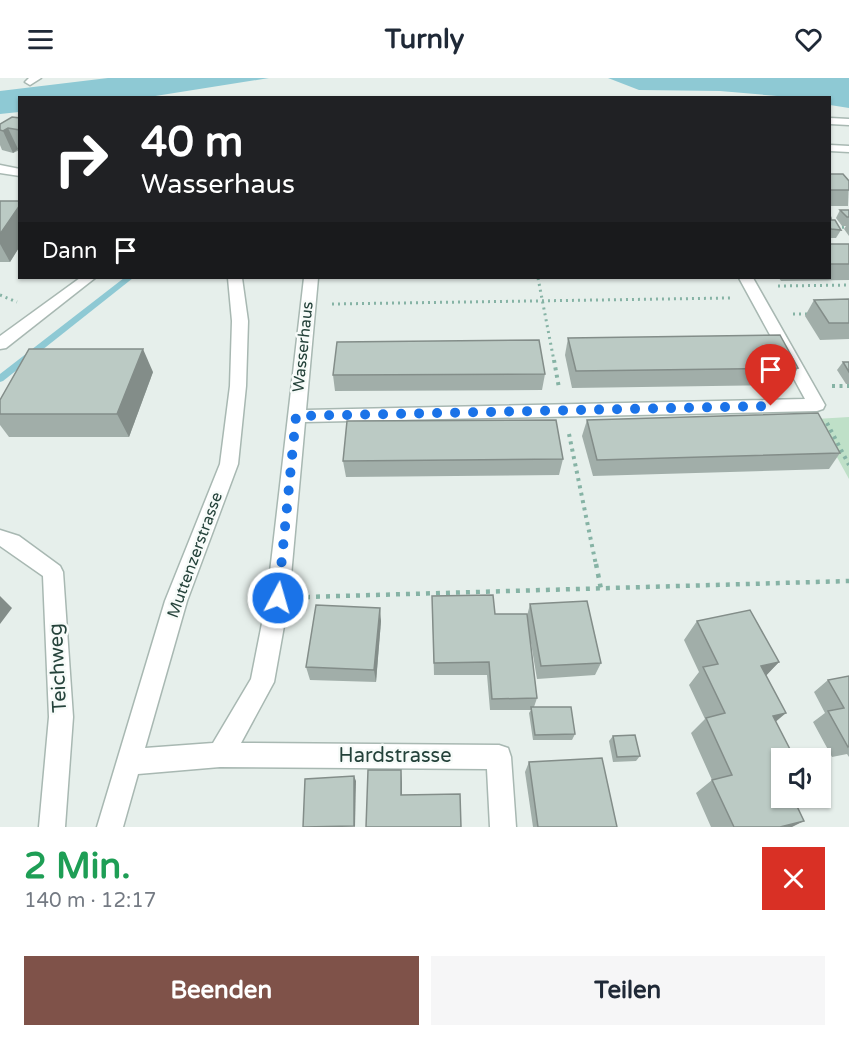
<!DOCTYPE html>
<html lang="de">
<meta charset="utf-8">
<style>
body{margin:0;font-family:"Varela Round",sans-serif;background:#f6f6f7;color:#1f2937;height:100vh;display:flex;flex-direction:column;font-size:22px;white-space:nowrap}
*{box-sizing:border-box;margin:0}
p{font-size:20px;color:#747a83}
.icon{flex:none;width:33px;height:33px;fill:none;stroke:currentColor;stroke-width:2;stroke-linecap:round;stroke-linejoin:round}
.map{position:relative;height:749px;overflow:hidden}
.side{display:flex;flex-direction:column;background:#fff;flex:1}
.side>*{flex:none}
.top-card{position:absolute;left:18px;top:18px;width:813px;height:183px;border-radius:0px;box-shadow:0 2px 4px #0004;background:#202124;color:#fff;overflow:hidden}
.tools{position:absolute;left:771px;top:670px;display:grid;gap:12px}
.tools a{display:grid;place-items:center;width:60px;height:60px;border-radius:0px;background:#fff;box-shadow:0 2px 4px #0004;font-size:30px}
.pin{position:absolute;display:grid;place-items:center;width:51px;height:51px;color:#fff;margin:-62px -26px;border-radius:50% 50% 50% 0;rotate:-45deg;box-shadow:0 0 6px #0007}
.pin .icon{rotate:45deg}
.me{position:absolute;width:66px;margin:-33px;rotate:6deg;stroke-linejoin:round;filter:drop-shadow(0 0 4px #0008)}
.turn{display:flex;align-items:center;gap:21px;height:126px;padding:0 24px;font-size:27px}
.turn .icon{width:78px;height:78px;stroke-width:2.5}
.turn b{display:block;font-size:42px;line-height:51px}
.then{display:flex;align-items:center;height:57px;padding:0 24px;background:#0003;gap:12px;font-size:22px}
.round{display:grid;place-items:center;flex:none;width:63px;height:63px;border-radius:0px;background:#f6f6f7}
.headline{display:flex;align-items:center;justify-content:space-between;height:102px;padding:0 24px}
h1{font-size:36px;font-weight:800;line-height:45px;color:#1e9e55}
.cta{display:flex;gap:12px;margin-top:auto;padding:12px 24px}
.cta a{flex:1;height:69px;border-radius:0px;background:#7f5249;color:#fff;font-size:24px;font-weight:800;line-height:69px;text-align:center}
.cta a+a{background:#f6f6f7;color:#1f2937}
header{display:flex;justify-content:space-between;align-items:center;height:78px;padding:0 24px;background:#fff;font-size:27px;font-weight:800}
.map>svg:first-child{display:block}
.green{fill:#bfe0c8}
.water{fill:#8ec9d4}
.lines{fill:none;stroke-linecap:round;stroke-linejoin:round}
.stream{fill:#8ec9d4;fill-rule:evenodd}
.service-casing{stroke:#a8b8b2;stroke-width:3}
.minor-casing{stroke:#a8b8b2;stroke-width:3}
.path-far2{stroke:#86b3a5;stroke-width:3;stroke-dasharray:2 4;stroke-linecap:butt}
.path-far1{stroke:#86b3a5;stroke-width:4;stroke-dasharray:3 4.5;stroke-linecap:butt}
.path{stroke:#86b3a5;stroke-width:4.5;stroke-dasharray:4 6;stroke-linecap:butt}
.service{fill:#fff;fill-rule:evenodd}
.minor{fill:#fff;fill-rule:evenodd}
.wall{fill:#a1aea9}
.shaded-wall{fill:#838d89}
.building{fill:#bbcac4;stroke:#838d89;stroke-width:1.5}
.route{stroke:#1a73e8;stroke-width:10;stroke-dasharray:0 18}
.labels{text-anchor:middle;dominant-baseline:central;stroke-width:5;stroke-linejoin:round;paint-order:stroke}
.street-label{font-size:16px;fill:#24423a;stroke:#f7fbf9}
.near-street-label{font-size:20px;fill:#24423a;stroke:#f7fbf9}
</style>
<header><svg class="icon" aria-label="menu" viewBox="0 0 24 24"><path d="M4 6h16M4 12h16M4 18h16"/></svg>Turnly<svg class="icon" aria-label="heart" viewBox="0 0 24 24"><path d="M12 20l-8-8c-3-5 5-10 8-4 3-6 11-1 8 4z"/></svg></header>
<div class="map">
<svg width="849" height="749" viewBox="0 0 849 749">
<rect width="100%" height="100%" fill="#e6efeb"/>
<polygon class="green" points="849,339 849,401 816,341"/>
<g class="water">
<polygon points="108,0 269,0 149,19 20,20 19,34 0,36 0,13"/>
<polygon points="608,0 849,0 849,30 830,27 830,20 789,19 720,13 639,12"/>
</g>
<g class="lines">
<polygon class="stream" points="124,200 133,200 3,303 0,304 0,296"/>
<defs>
<g id="service">
<polygon points="29,0 41,0 30,7 25,4"/>
<polygon points="830,40 849,41 849,47 830,46"/>
</g>
<g id="minor">
<polygon points="830,67 849,68 849,74 830,73"/>
<polygon points="0,87 20,91 20,98 0,95"/>
<polygon points="80,200 95,200 6,270 0,271 0,258"/>
<polygon points="228,200 242,200 248,243 246,308 238,386 187,523 145,670 213,665 251,601 267,520 304,200 318,200 306,332 805,321 739,200 753,200 825,327 823,331 817,333 305,344 289,520 274,604 241,665 499,667 508,670 511,679 516,749 490,749 487,691 220,689 138,696 123,749 97,749 165,523 220,386 230,308 232,243"/>
<polygon points="0,452 19,458 60,488 63,494 73,639 65,749 39,749 49,639 43,498 0,468"/>
</g>
</defs>
<use href="#service" class="service-casing"/>
<use href="#minor" class="minor-casing"/>
<g class="path-far2">
<polyline points="830,150 849,149"/>
<polyline points="538,200 554,283"/>
<polyline points="778,208 849,207"/>
<polyline points="0,217 17,224"/>
<polyline points="332,226 730,220"/>
<polyline points="793,236 809,236"/>
</g>
<g class="path-far1">
<polyline points="554,282 559,310"/>
<polyline points="832,308 849,308"/>
<polyline points="827,345 849,387"/>
<polyline points="569,356 596,487"/>
</g>
<g class="path">
<polyline points="596,486 601,511"/>
<polyline points="306,519 849,503"/>
</g>
<use href="#service" class="service"/>
<use href="#minor" class="minor"/>
</g>
<g class="wall">
<polygon points="20,40 20,72 13,75 2,72 0,67 0,46"/>
<polygon points="830,96 849,103 848,128 830,128"/>
<polygon points="0,123 20,123 20,168 10,184 0,184"/>
<polygon points="840,132 849,132 849,158 844,151 846,148 842,148 836,140"/>
<polygon points="830,136 832,140 832,142 841,152 836,160 830,160"/>
<polygon points="830,166 849,166 849,202 781,203 779,200 830,200"/>
<polygon points="849,221 849,261 820,262 805,238 814,222"/>
<polygon points="568,260 798,290 788,307 572,310 565,277"/>
<polygon points="843,284 849,284 849,306 846,306 837,292"/>
<polygon points="153,294 129,359 9,359 0,347 0,322"/>
<polygon points="545,296 542,312 335,313 333,297"/>
<polygon points="587,342 840,375 829,391 593,398 582,358"/>
<polygon points="563,381 559,397 346,399 343,383"/>
<polygon points="432,518 495,536 527,538 530,526 601,585 595,597 537,601 530,559 537,620 534,629 575,656 572,662 533,662 529,635 531,632 490,632 487,597 434,597"/>
<polygon points="381,543 376,604 310,602 306,589"/>
<polygon points="697,543 779,584 766,597 776,644 782,681 782,720 792,749 711,749 696,715 712,702 691,655 705,641 689,607 699,594 684,562"/>
<polygon points="849,598 849,679 847,676 832,679 813,644 825,635 814,614 828,602"/>
<polygon points="613,658 640,678 636,683 613,684 609,663"/>
<polygon points="529,684 617,749 533,749 525,694"/>
</g>
<g class="shaded-wall">
<polygon points="8,50 18,71 13,75 3,53"/>
<polygon points="20,127 20,168 10,184 0,166 0,156"/>
<polygon points="143,271 153,294 129,359 117,336"/>
<polygon points="0,518 12,530 0,546"/>
<polygon points="380,530 381,543 376,604 374,592"/>
<polygon points="779,584 762,602 761,588"/>
<polygon points="786,635 767,651 773,638"/>
<polygon points="401,692 402,705 402,730 401,717"/>
<polygon points="354,698 356,703 355,749 354,748"/>
<polygon points="804,743 792,749 780,749"/>
</g>
<g class="building">
<polygon points="12,39 20,40 20,52 8,50 3,53 0,52 0,46"/>
<polygon points="830,96 843,96 849,103 849,112 830,112"/>
<polygon points="0,123 20,123 20,127 0,156"/>
<polygon points="840,132 849,132 849,139 847,139"/>
<polygon points="830,142 835,142 841,152 831,151 830,149"/>
<rect x="830" y="166" width="19" height="20"/>
<polygon points="849,221 849,245 829,245 814,222"/>
<polygon points="780,257 798,290 576,293 568,260"/>
<polygon points="539,262 545,296 333,297 337,264"/>
<polygon points="29,271 143,271 117,336 0,336 0,322"/>
<polygon points="843,284 849,284 849,294"/>
<polygon points="818,335 840,375 597,382 587,342"/>
<polygon points="556,342 563,381 343,383 347,343"/>
<polygon points="493,517 495,536 527,536 537,620 492,621 489,584 434,585 432,518"/>
<polygon points="587,523 601,585 541,588 530,526"/>
<polygon points="316,527 380,530 374,592 306,589"/>
<polygon points="750,532 779,584 761,588 786,635 773,638 795,681 782,681 782,720 793,720 804,743 780,749 734,749 712,702 732,697 706,640 725,635 703,589 718,586 697,543"/>
<polygon points="849,598 849,668 848,669 828,633 844,630 828,602"/>
<polygon points="531,629 571,629 575,656 535,657"/>
<polygon points="635,657 640,678 617,679 613,658"/>
<polygon points="602,680 617,749 538,749 529,684"/>
<polygon points="368,692 401,692 401,717 460,716 461,749 366,749"/>
<polygon points="354,698 354,748 303,749 305,701"/>
</g>
<g class="lines">
<polyline class="route" points="278,520 296,338 771,328"/>
</g>
<g class="labels">
<g class="street-label">
<text transform="translate(303 269) rotate(-84)">Wasserhaus</text>
<text transform="translate(195 477) rotate(-70)">Muttenzerstrasse</text>
</g>
<g class="near-street-label">
<text transform="translate(58 590) rotate(-93)">Teichweg</text>
<text x="395" y="678">Hardstrasse</text>
</g>
</g>
</svg>
<div class="tools">
<a><svg class="icon" aria-label="sound" viewBox="0 0 24 24"><path d="M4 9h4l5-4v14l-5-4H4zM17 9q2 3 0 6"/></svg></a>
</div>
<div class="pin" style="left:771px;top:328px;background:#d93025"><svg class="icon" aria-label="arrive" viewBox="0 0 24 24"><path d="M6 21V4h12l-3 4 3 4H6"/></svg></div>
<svg class="me" style="left:278px;top:520px" viewBox="-20 -20 40 40"><circle r="17" fill="#1a73e8" stroke="#fff" stroke-width="3"/><path d="M0-11L8 9 0 5-8 9z" fill="#fff"/></svg>
<div class="top-card">
<div class="turn"><svg class="icon" aria-label="right" viewBox="0 0 24 24"><path d="M7 20v-9h11M14 6l5 5-5 5"/></svg><div><b>40 m</b>Wasserhaus</div></div>
<div class="then">Dann<svg class="icon" aria-label="arrive" viewBox="0 0 24 24"><path d="M6 21V4h12l-3 4 3 4H6"/></svg></div>
</div>
</div>
<section class="side">
<div class="headline"><div><h1>2 Min.</h1><p>140 m · 12:17</p></div><a class="round" style="background:#d93025;color:#fff"><svg class="icon" aria-label="close" viewBox="0 0 24 24"><path d="M6 6l12 12M18 6L6 18"/></svg></a></div>
<div class="cta"><a>Beenden</a><a>Teilen</a></div>
</section>
